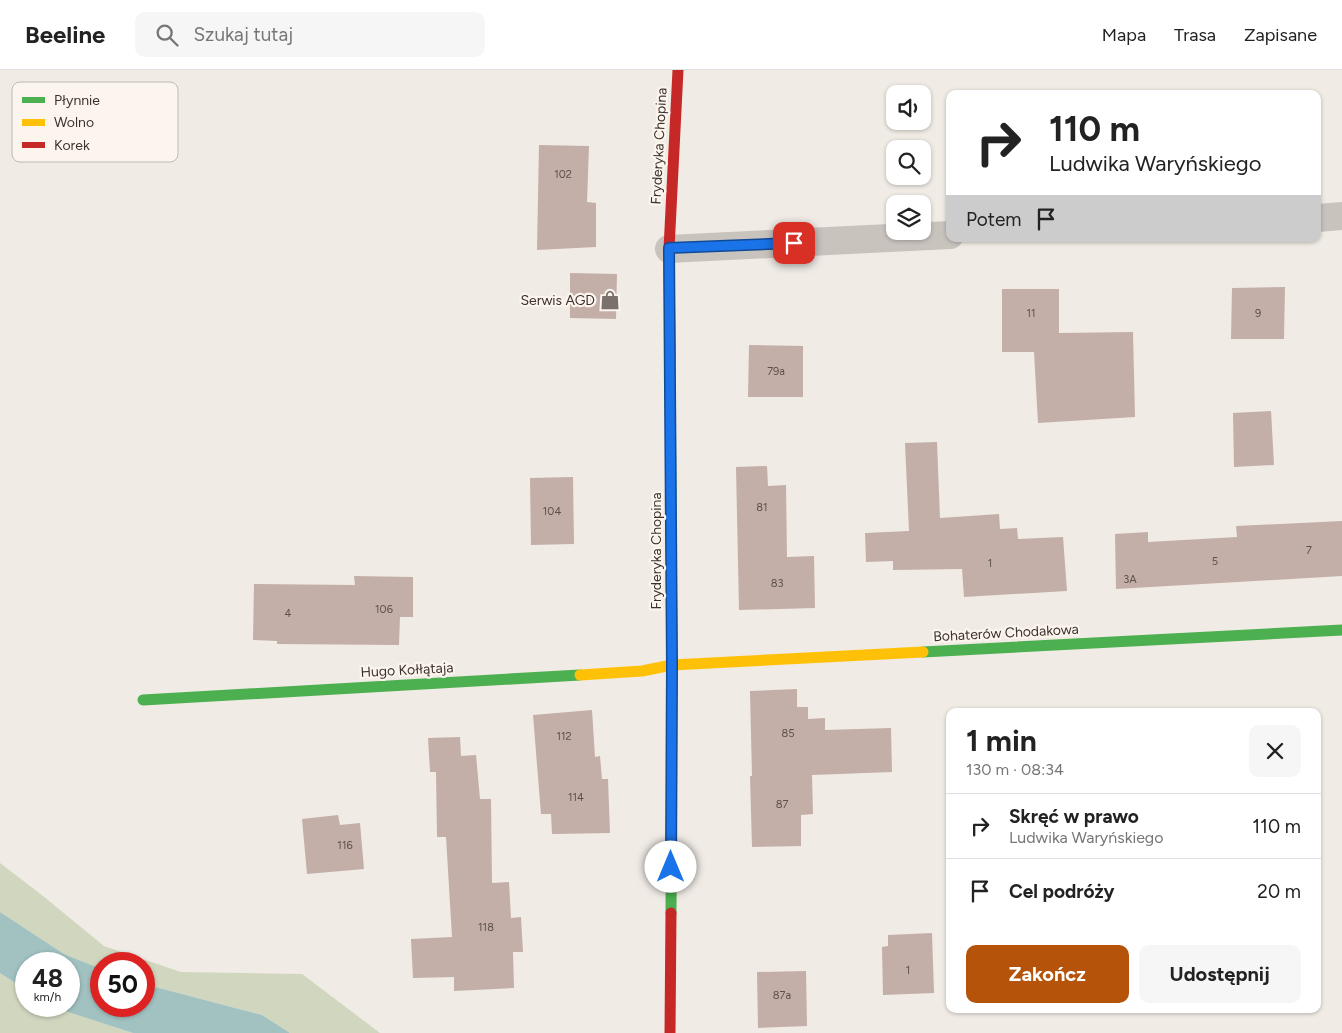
<!DOCTYPE html>
<html lang="pl">
<meta charset="utf-8">
<style>
body{margin:0;font-family:Figtree,sans-serif;background:#f6f6f6;color:#222;height:100vh;display:flex;flex-direction:column;font-size:19px;white-space:nowrap}
*{box-sizing:border-box;margin:0}
p{font-size:16px;color:#767676}
.icon{flex:none;width:28px;height:28px;fill:none;stroke:currentColor;stroke-width:2;stroke-linecap:round;stroke-linejoin:round}
.map{position:relative;flex:1;overflow:hidden}
.side{position:absolute;left:946px;top:638px;width:375px;height:305px;display:flex;flex-direction:column;background:#fff;border-radius:10px;box-shadow:0 1px 4px #0004}
.side>*{flex:none}
.hud{position:absolute;left:946px;top:20px;width:375px;height:152px;border-radius:10px;box-shadow:0 1px 4px #0004;background:#fff;color:#222;overflow:hidden}
.tools{position:absolute;left:886px;top:15px;display:grid;gap:10px}
.tools a{display:grid;place-items:center;width:45px;height:45px;border-radius:10px;background:#fff;box-shadow:0 1px 4px #0004;font-size:25px}
.speed{position:absolute;left:15px;top:882px;display:flex;gap:10px;font-size:25px;font-weight:700;text-align:center}
.speed>*{display:grid;place-content:center;width:65px;height:65px;border-radius:50%;background:#fff;box-shadow:0 1px 4px #0004;line-height:1}
.speed small{font-size:12px;font-weight:400}
.speed .limit{border:8px solid #d22;background:#fff;color:#111}
.pin{position:absolute;display:grid;place-items:center;width:42px;height:42px;color:#fff;margin:-21px;border-radius:10px;box-shadow:0 2px 8px #0006}
.me{position:absolute;width:55px;margin:-28px;rotate:0deg;stroke-linejoin:round;filter:drop-shadow(0 0 4px #0008)}
.turn{display:flex;align-items:center;gap:18px;height:105px;padding:0 20px;font-size:22px}
.turn .icon{width:65px;height:65px;stroke-width:2.5}
.turn b{display:block;font-size:35px;line-height:42px}
.then{display:flex;align-items:center;height:48px;padding:0 20px;background:#0003;gap:10px;font-size:19px}
.round{display:grid;place-items:center;flex:none;width:52px;height:52px;border-radius:10px;background:#f6f6f6}
.overview{display:flex;align-items:center;justify-content:space-between;height:85px;padding:0 20px}
h1{font-size:30px;font-weight:700;line-height:38px}
.cta{display:flex;gap:10px;margin-top:auto;padding:10px 20px}
.cta a{flex:1;height:58px;border-radius:10px;background:#b45309;color:#fff;font-size:20px;font-weight:700;line-height:58px;text-align:center}
.cta a+a{background:#f6f6f6;color:#222}
ul{padding:0;list-style:none}
li{display:flex;align-items:center;gap:15px;height:65px;padding:0 20px;border-top:1px solid #e0e0e0}
li div{flex:1}
li b{display:block;font-size:19px}
li em{font-style:normal}
header{display:flex;align-items:center;gap:30px;box-sizing:border-box;height:70px;padding:0 25px;background:#fff;border-bottom:1px solid #e0e0e0}
header strong{font-size:24px}
nav{display:flex;gap:28px;margin-inline-start:auto;font-size:18px}
.search{width:350px;height:45px;background:#f6f6f6;display:flex;align-items:center;gap:12px;box-sizing:border-box;padding:0 18px;border-radius:10px;color:#767676;font-size:19px}
.map>svg:first-child{display:block}
.green{fill:#d1d6bf}
.water{fill:#a1c2c1}
.building{fill:#c3afa7}
.lines{fill:none;stroke-linecap:round;stroke-linejoin:round}
.street{stroke:#c9c3be;stroke-width:28}
.fast{stroke:#4caf50;stroke-width:11}
.slow{stroke:#ffc107;stroke-width:11}
.jam{stroke:#c62828;stroke-width:11}
.route-casing{stroke:#114b97;stroke-width:12}
.route{stroke:#1a73e8;stroke-width:9}
.labels{text-anchor:middle;dominant-baseline:central;stroke-width:4.5;stroke-linejoin:round;paint-order:stroke}
.number-label{font-size:11px;fill:#5d504a}
.street-label{font-size:14px;fill:#3b302b;stroke:#fbf5ee}
.poi-label{font-size:14px;fill:#3b302b;stroke:#fbf5ee;text-anchor:end}
.key{fill:#fbf5ee;stroke:#c1bab4;stroke-width:1}
.key-label{font-size:14px;fill:#3b302b}
</style>
<header>
<strong>Beeline</strong>
<div class="search"><svg class="icon" aria-label="search" viewBox="0 0 24 24"><circle cx="10" cy="10" r="6"/><path d="M15 15l6 6"/></svg>Szukaj tutaj</div>
<nav><a>Mapa</a><a>Trasa</a><a>Zapisane</a></nav>
</header>
<div class="map">
<svg width="1342" height="963" viewBox="0 0 1342 963">
<rect width="100%" height="100%" fill="#f0ebe5"/>
<g class="green">
<polygon points="0,793 43,826 104,876 181,902 302,904 380,963 290,963 262,945 144,914 144,894 101,894 101,899 64,884 0,842"/>
<polygon points="0,903 26,920 26,936 52,936 133,963 0,963"/>
</g>
<polygon class="water" points="0,842 64,884 101,899 101,936 144,936 144,914 262,945 290,963 133,963 53,937 69,936 69,894 26,894 26,920 0,903"/>
<g class="building">
<polygon points="539,75 589,76 587,132 596,133 596,177 537,180"/>
<polygon points="570,203 617,204 616,249 570,248"/>
<polygon points="1285,217 1284,269 1231,269 1232,218"/>
<polygon points="1002,219 1059,219 1059,263 1133,262 1135,347 1038,353 1034,282 1002,282"/>
<polygon points="749,275 803,276 803,327 748,327"/>
<polygon points="1271,341 1274,395 1234,397 1233,343"/>
<polygon points="937,372 940,448 999,444 1000,459 1017,458 1018,469 1063,467 1067,521 964,527 962,499 893,500 893,491 866,492 865,463 909,461 905,373"/>
<polygon points="767,396 768,416 786,415 787,487 814,486 815,538 739,540 736,397"/>
<polygon points="573,407 574,474 531,475 530,408"/>
<polygon points="1342,451 1342,506 1116,519 1115,464 1148,462 1148,472 1237,467 1236,456"/>
<polygon points="354,506 413,507 413,547 400,547 399,575 277,574 277,571 253,570 254,514 355,515"/>
<polygon points="797,619 797,637 808,637 808,649 825,648 825,660 891,658 892,702 812,705 813,744 801,745 801,776 752,777 750,706 752,706 750,621"/>
<polygon points="592,640 595,687 600,686 602,709 608,709 610,763 552,764 551,744 541,744 533,645"/>
<polygon points="460,667 461,686 476,685 480,729 491,729 492,813 509,812 511,848 521,847 523,882 513,882 514,918 454,921 454,907 413,908 411,869 452,867 446,767 437,767 436,702 430,702 428,668"/>
<polygon points="338,745 340,755 360,753 364,799 307,804 302,749"/>
<polygon points="932,863 934,923 883,925 882,877 888,876 888,865"/>
<polygon points="806,901 807,956 758,958 757,902"/>
</g>
<g class="lines">
<g class="street">
<polyline points="1318,148 1342,146"/>
<polyline points="669,179 950,165"/>
</g>
<g class="fast">
<polyline points="670,284 672,595 671,843"/>
<polyline points="923,582 1342,560"/>
<polyline points="143,630 580,605"/>
</g>
<polyline class="slow" points="580,605 642,601 672,595 923,582"/>
<g class="jam">
<polyline points="670,284 669,179 678,0"/>
<polyline points="670,963 671,843"/>
</g>
</g>
<g class="lines">
<defs>
<polyline id="route" points="671,797 672,595 669,178 794,173"/>
</defs>
<use href="#route" class="route-casing"/>
<use href="#route" class="route"/>
</g>
<defs>
<symbol id="shop-bare" viewBox="-9 -9 18 18"><path d="M-5-2.5h2.3a2.7 3.5 0 0 1 5.4 0H5L5.5 6h-11ZM-1.5-2.5h3a1.5 2.3 0 0 0-3 0Z" fill="#7a716c" stroke="#fbf5ee" stroke-width="2.5" paint-order="stroke"/></symbol>
</defs>
<g fill-rule="evenodd">
<use href="#shop-bare" x="596" y="216" width="28" height="28"/>
</g>
<g class="labels">
<g class="number-label">
<text x="563" y="104">102</text>
<text x="1031" y="243">11</text>
<text x="1258" y="243">9</text>
<text x="776" y="301">79a</text>
<text x="762" y="437">81</text>
<text x="552" y="441">104</text>
<text x="1309" y="480">7</text>
<text x="1215" y="491">5</text>
<text x="990" y="493">1</text>
<text x="1130" y="509">3A</text>
<text x="777" y="513">83</text>
<text x="384" y="539">106</text>
<text x="288" y="543">4</text>
<text x="788" y="663">85</text>
<text x="564" y="666">112</text>
<text x="576" y="727">114</text>
<text x="782" y="734">87</text>
<text x="345" y="775">116</text>
<text x="486" y="857">118</text>
<text x="908" y="900">1</text>
<text x="782" y="925">87a</text>
</g>
<g class="street-label">
<text transform="translate(659 76) rotate(-87)">Fryderyka Chopina</text>
<text transform="translate(656 481) rotate(-90)">Fryderyka Chopina</text>
<text transform="translate(1006 563) rotate(-3)">Bohaterów Chodakowa</text>
<text transform="translate(407 600) rotate(-3)">Hugo Kołłątaja</text>
</g>
<g class="poi-label">
<text x="595" y="230">Serwis AGD</text>
</g>
</g>
<rect x="12" y="12" width="166" height="80" rx="8" class="key"/>
<rect x="22" y="27" width="23" height="6" fill="#4caf50"/>
<rect x="22" y="49" width="23" height="7" fill="#ffc107"/>
<rect x="22" y="72" width="23" height="6" fill="#c62828"/>
<g class="key-label">
<text x="54" y="35">Płynnie</text>
<text x="54" y="57">Wolno</text>
<text x="54" y="80">Korek</text>
</g>
</svg>
<div class="tools">
<a><svg class="icon" aria-label="sound" viewBox="0 0 24 24"><path d="M4 9h4l5-4v14l-5-4H4zM17 9q2 3 0 6"/></svg></a>
<a><svg class="icon" aria-label="search" viewBox="0 0 24 24"><circle cx="10" cy="10" r="6"/><path d="M15 15l6 6"/></svg></a>
<a><svg class="icon" aria-label="layers" viewBox="0 0 24 24"><path d="M12 4l9 5-9 5-9-5zM3 14l9 5 9-5"/></svg></a>
</div>
<div class="speed"><div>48<small>km/h</small></div><div class="limit">50</div></div>
<div class="pin" style="left:794px;top:173px;background:#d93025"><svg class="icon" aria-label="arrive" viewBox="0 0 24 24"><path d="M6 21V4h12l-3 4 3 4H6"/></svg></div>
<svg class="me" style="left:671px;top:797px" viewBox="-20 -20 40 40"><circle r="19" fill="#fff"/><path d="M0-13L10 11 0 6-10 11z" fill="#1a73e8"/></svg>
<div class="hud">
<div class="turn"><svg class="icon" aria-label="right" viewBox="0 0 24 24"><path d="M7 20v-9h11M14 6l5 5-5 5"/></svg><div><b>110 m</b>Ludwika Waryńskiego</div></div>
<div class="then">Potem<svg class="icon" aria-label="arrive" viewBox="0 0 24 24"><path d="M6 21V4h12l-3 4 3 4H6"/></svg></div>
</div>
<section class="side">
<div class="overview"><div><h1>1 min</h1><p>130 m · 08:34</p></div><a class="round"><svg class="icon" aria-label="close" viewBox="0 0 24 24"><path d="M6 6l12 12M18 6L6 18"/></svg></a></div>
<ul>
<li><svg class="icon" aria-label="right" viewBox="0 0 24 24"><path d="M7 20v-9h11M14 6l5 5-5 5"/></svg><div><b>Skręć w prawo</b><p>Ludwika Waryńskiego</p></div><em>110 m</em></li>
<li><svg class="icon" aria-label="arrive" viewBox="0 0 24 24"><path d="M6 21V4h12l-3 4 3 4H6"/></svg><div><b>Cel podróży</b></div><em>20 m</em></li>
</ul>
<div class="cta"><a>Zakończ</a><a>Udostępnij</a></div>
</section>
</div>
